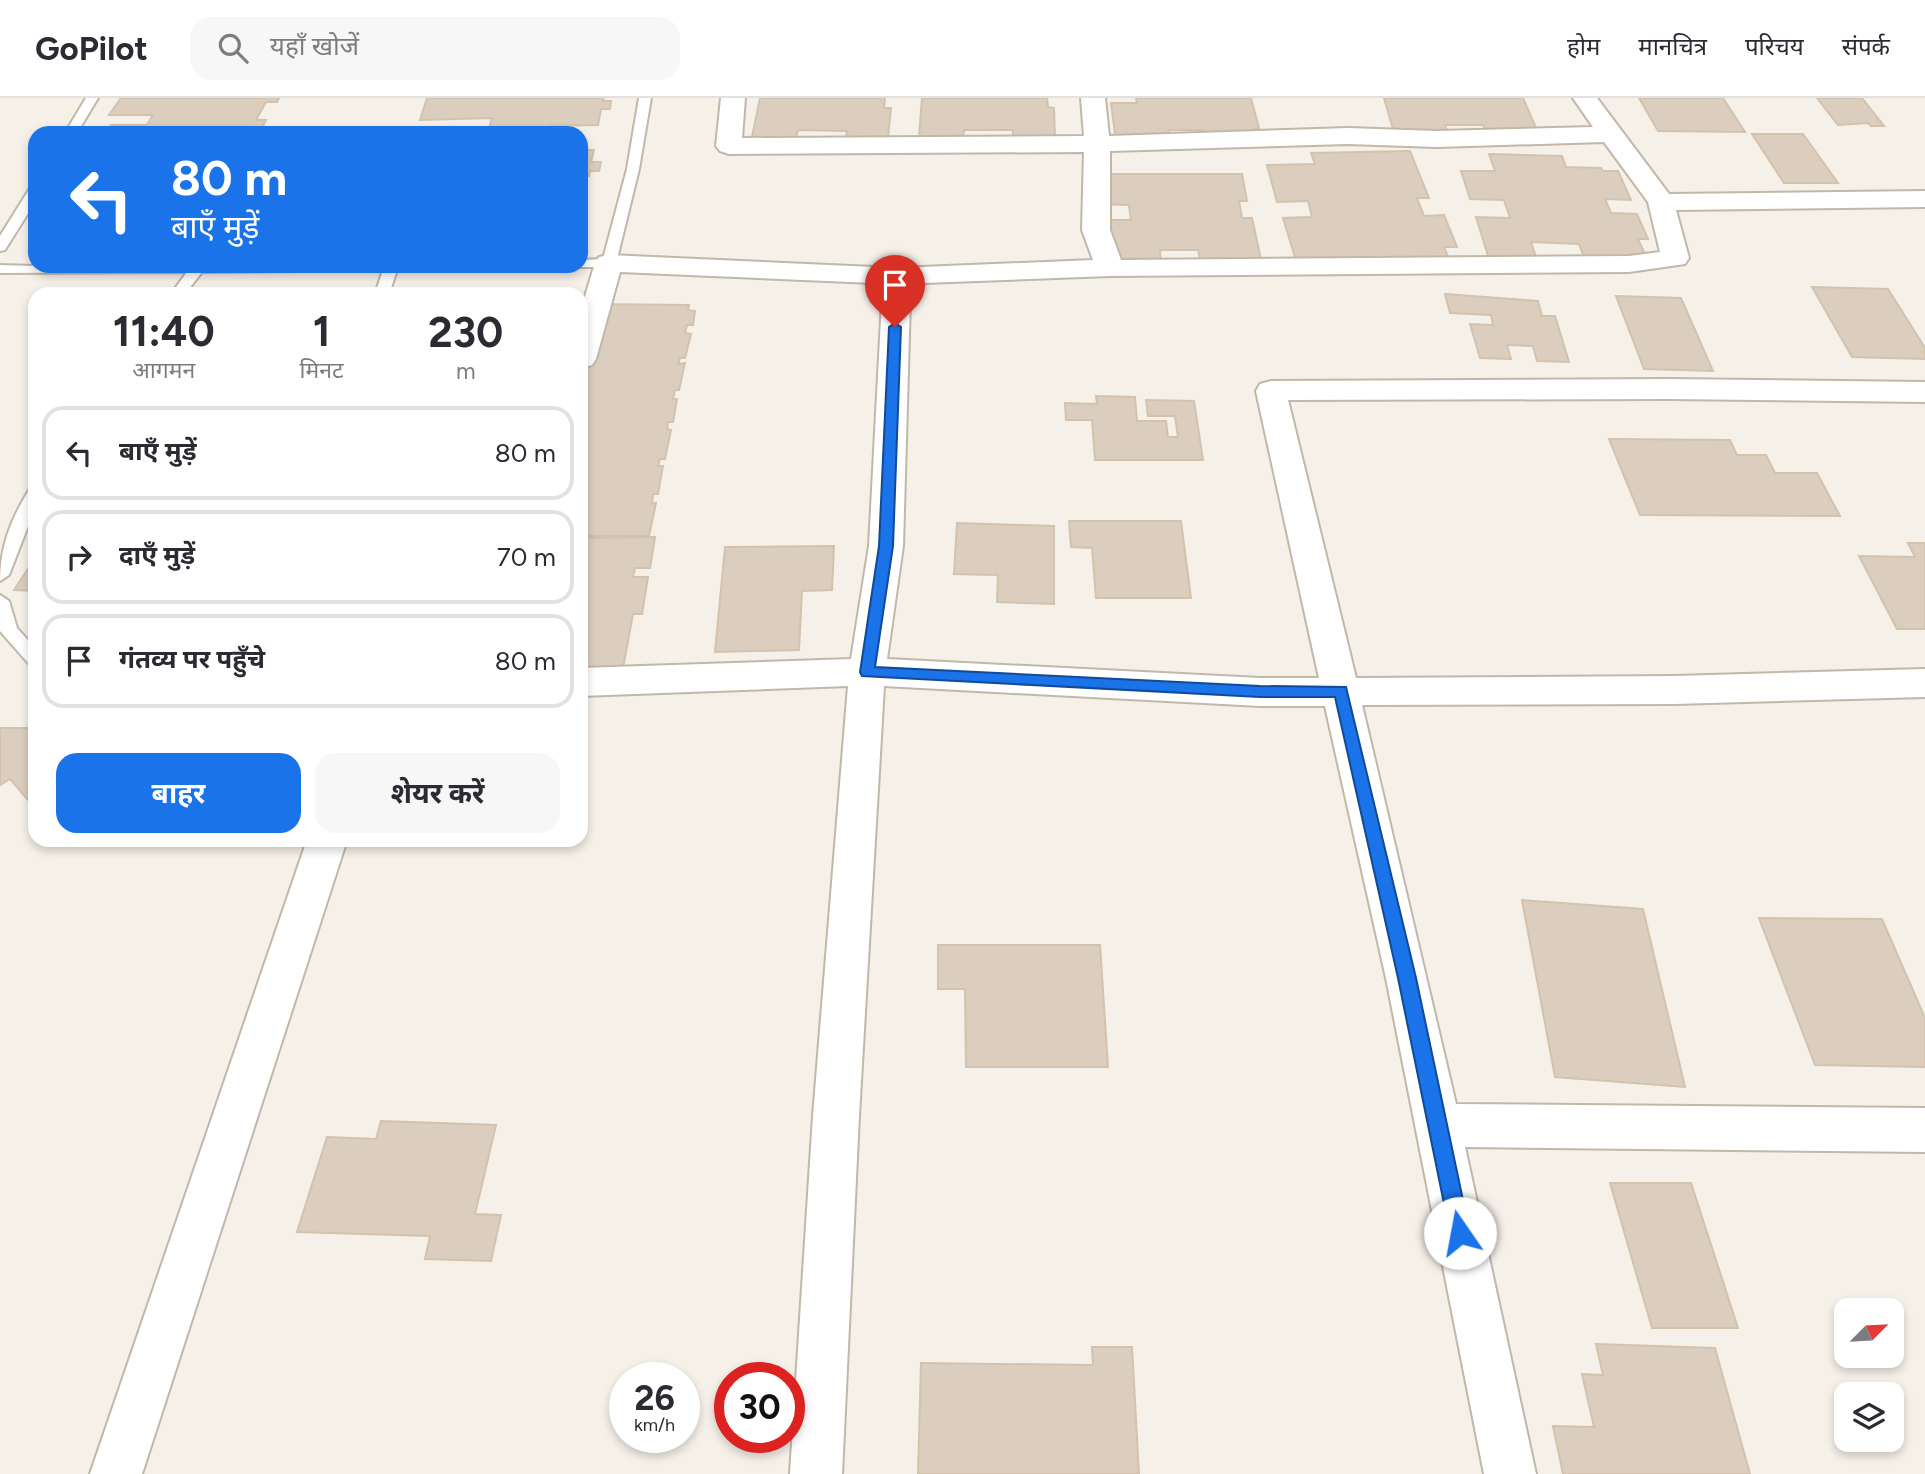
<!DOCTYPE html>
<html lang="hi">
<meta charset="utf-8">
<style>
body{margin:0;font-family:Figtree,"Noto Sans Devanagari",sans-serif;background:#f7f7f7;color:#2b2b33;height:100vh;display:flex;flex-direction:column;font-size:26px;white-space:nowrap}
*{box-sizing:border-box;margin:0}
p{font-size:23px;color:#7c7c81}
.icon{flex:none;width:38px;height:38px;fill:none;stroke:currentColor;stroke-width:2;stroke-linecap:round;stroke-linejoin:round}
.map{position:relative;flex:1;overflow:hidden}
.sheet{position:absolute;left:28px;top:189px;width:560px;height:560px;display:flex;flex-direction:column;background:#fff;border-radius:21px;box-shadow:0 4px 10px #0003}
.sheet>*{flex:none}
.guide{position:absolute;left:28px;top:28px;width:560px;height:147px;border-radius:21px;box-shadow:0 4px 10px #0003;background:#1a73e8;color:#fff;overflow:hidden}
.needle{width:46px;rotate:66deg}
.fabs{position:absolute;left:1834px;top:1200px;display:grid;gap:14px}
.fabs a{display:grid;place-items:center;width:70px;height:70px;border-radius:14px;background:#fff;box-shadow:0 4px 10px #0003;font-size:35px}
.speed{position:absolute;left:609px;top:1264px;display:flex;gap:14px;font-size:35px;font-weight:700;text-align:center}
.speed>*{display:grid;place-content:center;width:91px;height:91px;border-radius:50%;background:#fff;box-shadow:0 4px 10px #0003;line-height:1}
.speed small{font-size:18px;font-weight:400}
.speed .limit{border:10px solid #d22;background:#fff;color:#111}
.pin{position:absolute;display:grid;place-items:center;width:60px;height:60px;color:#fff;margin:-72px -30px;border-radius:50% 50% 50% 0;rotate:-45deg;box-shadow:0 0 7px #0007}
.pin .icon{rotate:45deg}
.me{position:absolute;width:77px;margin:-38px;rotate:348deg;stroke-linejoin:round;filter:drop-shadow(0 0 5px #0008)}
.turn{display:flex;align-items:center;gap:24px;height:147px;padding:0 28px;font-size:32px}
.turn .icon{width:91px;height:91px;stroke-width:2.5}
.turn b{display:block;font-size:49px;line-height:60px}
.eta{display:flex;justify-content:space-evenly;align-items:center;height:119px;text-align:center}
.eta b{font-size:42px;font-weight:700;line-height:49px}
.primary-button{display:flex;gap:14px;margin-top:auto;padding:14px 28px}
.primary-button a{flex:1;height:80px;border-radius:21px;background:#1a73e8;color:#fff;font-size:28px;font-weight:700;line-height:80px;text-align:center}
.primary-button a+a{background:#f7f7f7;color:#2b2b33}
ul{padding:0;list-style:none}
li{display:flex;align-items:center;gap:21px;height:94px;margin:0 14px 10px;padding:0 14px;border:4px solid #e1e1e2;border-radius:21px}
li div{flex:1}
li b{display:block;font-size:26px}
li em{font-style:normal}
header{display:flex;align-items:center;gap:42px;box-sizing:border-box;height:98px;padding:0 35px;background:#fff;border-bottom:2px solid #e1e1e2}
header strong{font-size:33px}
nav{display:flex;gap:38px;margin-inline-start:auto;font-size:24px}
.search{width:490px;height:63px;background:#f7f7f7;display:flex;align-items:center;gap:18px;box-sizing:border-box;padding:0 24px;border-radius:21px;color:#7c7c81;font-size:26px}
.map>svg:first-child{display:block}
.building{fill:#dbcebf;stroke:#d3c2ae;stroke-width:2}
.lines{fill:none;stroke-linecap:round;stroke-linejoin:round}
.lane-casing{stroke:#c2b7a9;stroke-width:4}
.street-casing{stroke:#c2b7a9;stroke-width:4}
.lane{fill:#fff;fill-rule:evenodd}
.street{fill:#fff;fill-rule:evenodd}
.route{fill:#1a73e8;stroke:#114b97;stroke-width:2}
</style>
<header>
<strong>GoPilot</strong>
<div class="search"><svg class="icon" aria-label="search" viewBox="0 0 24 24"><circle cx="10" cy="10" r="6"/><path d="M15 15l6 6"/></svg>यहाँ खोजें</div>
<nav><a>होम</a><a>मानचित्र</a><a>परिचय</a><a>संपर्क</a></nav>
</header>
<div class="map">
<svg width="1925" height="1376" viewBox="0 0 1925 1376">
<rect width="100%" height="100%" fill="#f5f0e8"/>
<g class="building">
<polygon points="121,0 279,0 277,4 266,4 256,22 266,22 259,35 105,35 111,27 147,27 153,17 109,17"/>
<polygon points="427,0 604,0 603,3 611,3 610,11 601,11 598,27 550,28 549,35 488,35 492,20 420,22"/>
<polygon points="760,0 885,0 884,10 891,10 888,40 846,40 847,33 798,32 796,39 752,39"/>
<polygon points="922,0 1047,0 1048,9 1054,10 1055,40 1013,39 1013,32 964,32 963,39 919,38"/>
<polygon points="1136,0 1251,0 1259,30 1253,32 1255,41 1205,41 1203,32 1169,32 1171,43 1116,43 1111,5 1137,5"/>
<polygon points="1384,0 1523,0 1540,39 1488,38 1483,27 1445,27 1449,39 1395,38"/>
<polygon points="1639,0 1723,0 1745,34 1658,33"/>
<polygon points="1817,0 1862,0 1884,28 1871,28 1868,25 1838,27"/>
<polygon points="1752,36 1803,36 1838,85 1784,85"/>
<polygon points="581,52 594,52 591,64 601,64 599,73 590,73 589,78 581,79"/>
<polygon points="1410,53 1429,100 1417,100 1424,118 1444,117 1457,149 1444,149 1450,163 1297,166 1283,120 1312,119 1308,103 1277,104 1267,67 1315,66 1311,55"/>
<polygon points="1489,56 1562,58 1566,69 1601,70 1603,73 1618,73 1631,102 1605,101 1611,115 1637,116 1648,141 1638,141 1649,165 1586,164 1579,146 1531,144 1537,162 1489,161 1476,119 1510,120 1504,102 1470,101 1461,73 1495,73"/>
<polygon points="1093,76 1242,76 1247,103 1239,103 1242,120 1252,120 1262,166 1201,166 1198,152 1160,152 1161,166 1103,166 1098,122 1131,122 1129,107 1096,106"/>
<polygon points="1812,189 1888,191 1925,250 1925,261 1852,259"/>
<polygon points="1445,196 1538,203 1542,218 1555,218 1569,264 1537,263 1533,248 1507,247 1511,261 1480,260 1470,226 1493,227 1491,217 1450,215"/>
<polygon points="1616,198 1681,200 1713,273 1644,271"/>
<polygon points="588,206 689,207 688,212 695,213 693,227 687,227 685,235 691,236 685,260 680,260 678,266 685,265 679,292 675,292 673,301 677,301 673,324 668,324 667,331 671,332 665,361 660,361 658,368 663,368 658,396 653,396 652,405 656,405 649,438 581,438 581,232"/>
<polygon points="1096,298 1135,299 1137,323 1166,323 1168,339 1178,339 1175,318 1148,318 1146,302 1194,303 1203,362 1095,362 1092,322 1066,322 1065,305 1097,306"/>
<polygon points="1609,341 1730,342 1737,357 1766,357 1775,375 1817,375 1840,418 1640,417"/>
<polygon points="1069,423 1181,423 1191,500 1096,500 1092,450 1071,449"/>
<polygon points="957,425 1054,428 1054,506 997,504 998,477 954,476"/>
<polygon points="655,439 650,470 635,470 633,479 648,479 642,516 633,516 622,576 581,577 581,440"/>
<polygon points="1908,445 1925,445 1925,531 1897,531 1859,458 1915,459"/>
<polygon points="834,448 832,492 802,493 799,552 715,554 725,449"/>
<polygon points="35,460 35,493 14,492"/>
<polygon points="0,630 35,630 35,710 10,681 0,687"/>
<polygon points="1522,802 1643,811 1685,989 1555,979"/>
<polygon points="1759,820 1882,821 1925,920 1925,969 1815,967"/>
<polygon points="938,847 1100,847 1108,969 966,969 965,891 938,891"/>
<polygon points="381,1023 496,1027 475,1116 501,1117 491,1163 425,1161 430,1138 297,1134 327,1039 376,1041"/>
<polygon points="1610,1085 1691,1085 1738,1230 1652,1230"/>
<polygon points="1596,1246 1715,1250 1750,1376 1563,1376 1553,1328 1594,1329 1582,1276 1603,1277"/>
<polygon points="1092,1249 1132,1249 1139,1376 918,1376 921,1265 1093,1267"/>
</g>
<g class="lines">
<defs>
<g id="lane">
<polygon points="86,0 98,0 77,35 65,35"/>
<polygon points="639,0 651,0 639,71 616,165 609,169 576,169 581,168 581,162 603,161 627,71"/>
<polygon points="35,89 35,104 5,152 0,153 0,138 30,90"/>
<polygon points="0,167 35,168 428,168 421,172 397,172 389,196 375,196 383,172 202,174 185,196 171,196 187,174 0,175"/>
<path d="M35,391V410L9,477L0,483C0,449 11,421 29,392Z"/>
<polygon points="0,497 9,503 17,530 35,550 35,568 29,566 0,533"/>
</g>
<g id="street">
<path d="M721,0H745L742,40L1084,38L1081,0H1105L1109,38L1348,30L1437,33L1593,29L1573,0H1597L1669,96L1925,93V109L1676,112L1689,160L1685,166L1629,174L1110,178L897,186L620,174L596,261L592,267L581,270V212L595,165L599,159L609,157L897,170L1093,162L1082,132L1084,54L729,56L720,53L716,48ZM1604,44L1648,104L1660,154L1629,158L1121,162L1110,132V53L1348,46L1437,49Z"/>
<polygon points="896,193 906,196 910,202 903,448 887,561 1260,580 1319,580 1256,293 1260,286 1271,283 1668,281 1925,284 1925,304 1668,301 1288,302 1356,580 1674,578 1925,571 1925,599 1674,606 1362,607 1456,1006 1925,1010 1925,1054 1465,1049 1536,1376 1484,1376 1386,880 1325,608 1260,608 884,588 859,1018 842,1376 790,1376 813,1018 848,588 581,598 581,570 851,561 869,448 882,202 886,196"/>
<polygon points="307,742 347,742 142,1376 90,1376"/>
</g>
</defs>
<use href="#lane" class="lane-casing"/>
<use href="#street" class="street-casing"/>
<use href="#lane" class="lane"/>
<use href="#street" class="street"/>
</g>
<polygon class="route" points="895,225 901,229 893,448 875,569 1260,588 1346,589 1416,880 1470,1135 1467,1141 1460,1144 1453,1141 1450,1135 1398,880 1335,599 1260,599 862,578 860,574 879,448 889,229"/>
</svg>
<div class="fabs">
<a><svg class="needle" viewBox="-14 -14 28 28"><path d="M0-13l5 13h-10z" fill="#e53935"/><path d="M0 13l5-13h-10z" fill="#7c7c81"/></svg></a>
<a><svg class="icon" aria-label="layers" viewBox="0 0 24 24"><path d="M12 4l9 5-9 5-9-5zM3 14l9 5 9-5"/></svg></a>
</div>
<div class="speed"><div>26<small>km/h</small></div><div class="limit">30</div></div>
<div class="pin" style="left:895px;top:229px;background:#d93025"><svg class="icon" aria-label="arrive" viewBox="0 0 24 24"><path d="M6 21V4h12l-3 4 3 4H6"/></svg></div>
<svg class="me" style="left:1460px;top:1135px" viewBox="-20 -20 40 40"><circle r="19" fill="#fff"/><path d="M0-13L10 11 0 6-10 11z" fill="#1a73e8"/></svg>
<div class="guide">
<div class="turn"><svg class="icon" aria-label="left" viewBox="0 0 24 24"><path d="M17 20v-9H6M10 6l-5 5 5 5"/></svg><div><b>80 m</b>बाएँ मुड़ें</div></div>
</div>
<section class="sheet">
<div class="eta">
<div><b>11:40</b><p>आगमन</p></div>
<div><b>1</b><p>मिनट</p></div>
<div><b>230</b><p>m</p></div>
</div>
<ul>
<li><svg class="icon" aria-label="left" viewBox="0 0 24 24"><path d="M17 20v-9H6M10 6l-5 5 5 5"/></svg><div><b>बाएँ मुड़ें</b></div><em>80 m</em></li>
<li><svg class="icon" aria-label="right" viewBox="0 0 24 24"><path d="M7 20v-9h11M14 6l5 5-5 5"/></svg><div><b>दाएँ मुड़ें</b></div><em>70 m</em></li>
<li><svg class="icon" aria-label="arrive" viewBox="0 0 24 24"><path d="M6 21V4h12l-3 4 3 4H6"/></svg><div><b>गंतव्य पर पहुँचे</b></div><em>80 m</em></li>
</ul>
<div class="primary-button"><a>बाहर</a><a>शेयर करें</a></div>
</section>
</div>
